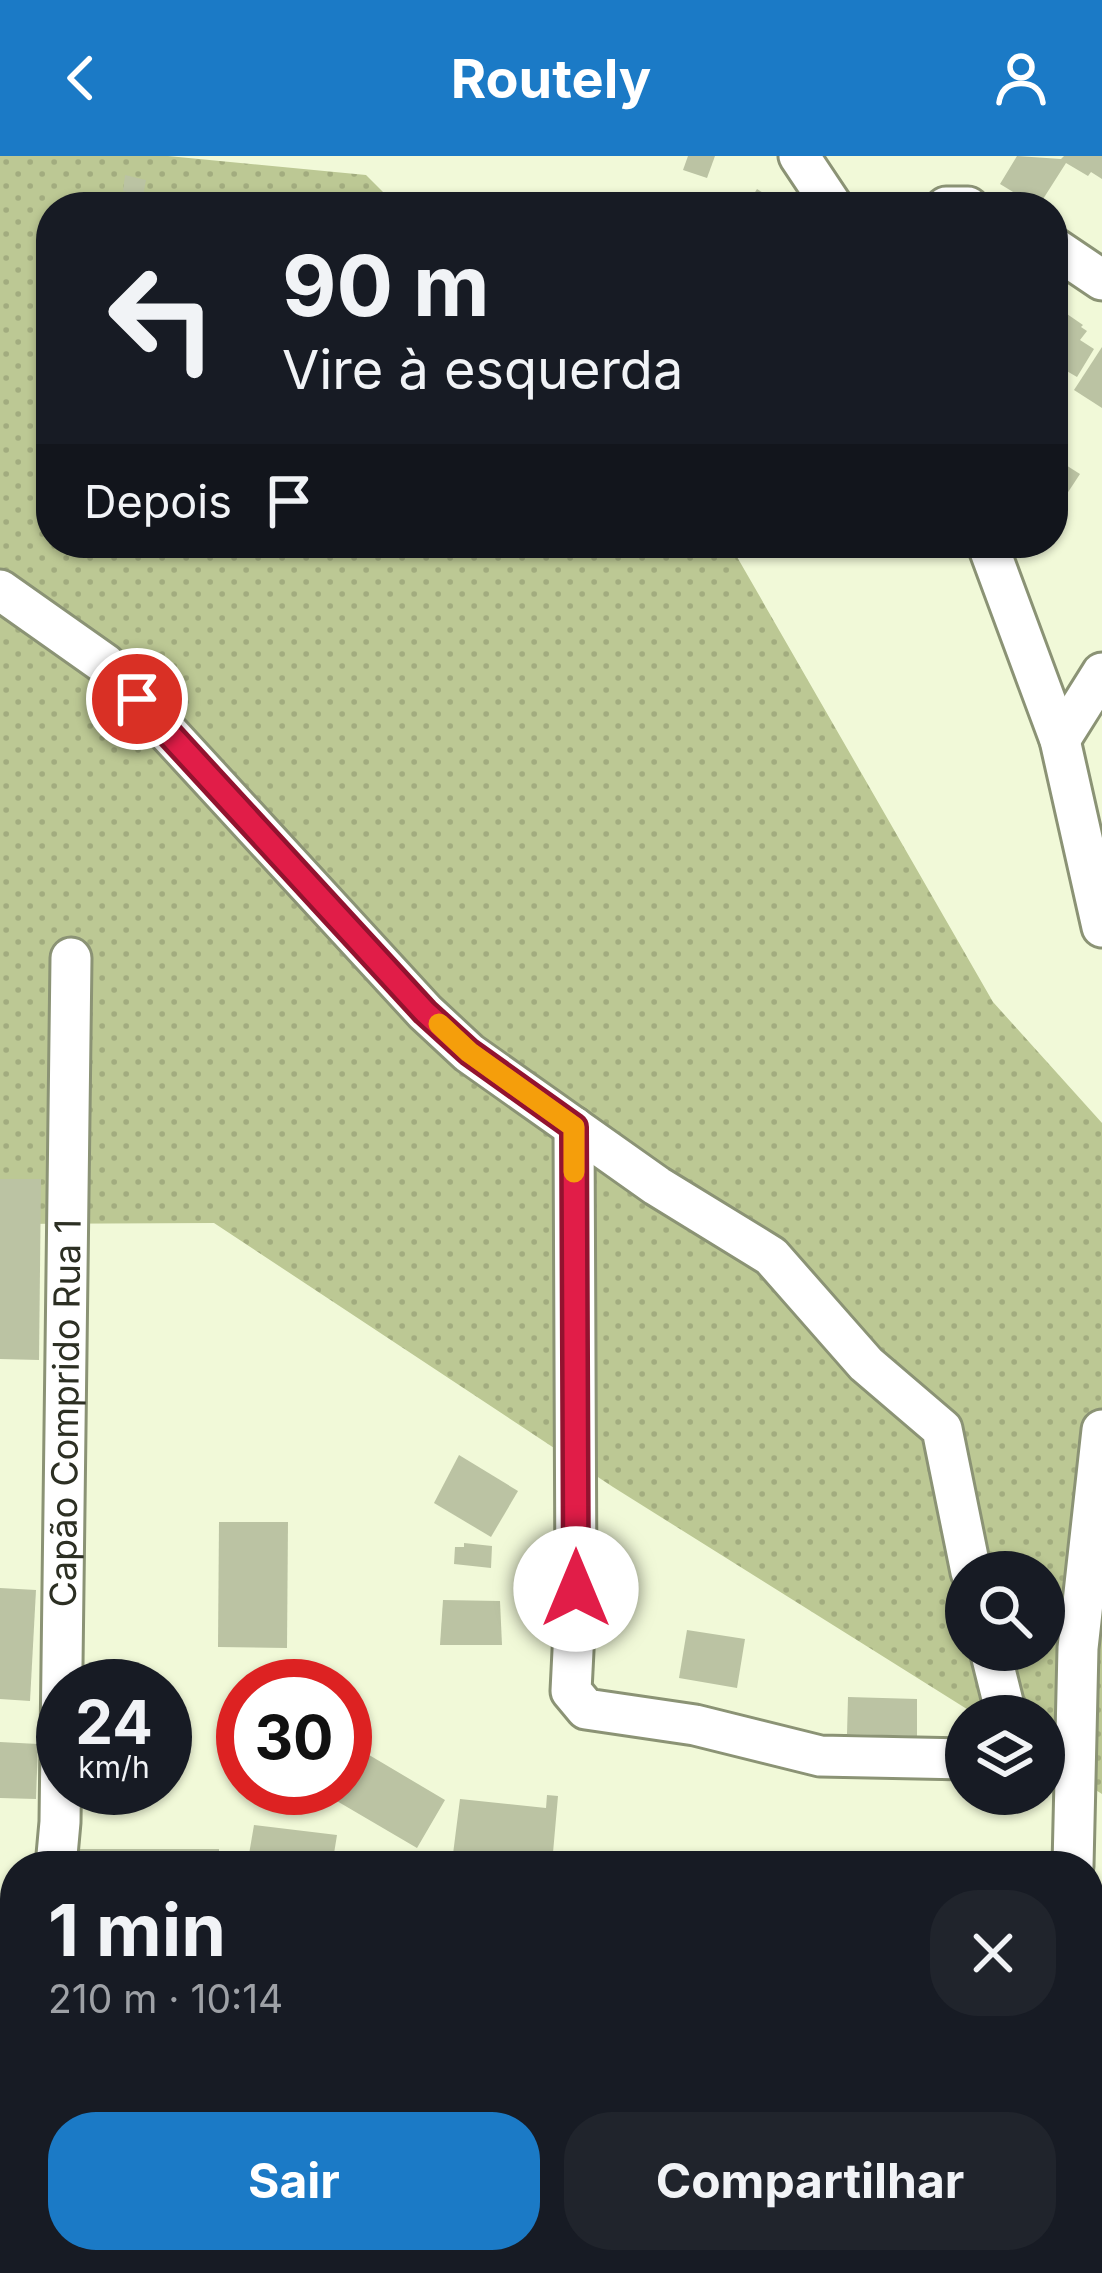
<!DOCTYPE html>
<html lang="pt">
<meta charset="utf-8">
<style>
body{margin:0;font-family:Inter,sans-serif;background:#20242c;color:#f1f3f6;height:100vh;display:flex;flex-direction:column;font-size:45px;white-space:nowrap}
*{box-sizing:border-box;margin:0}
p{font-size:39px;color:#9ea1a6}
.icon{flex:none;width:66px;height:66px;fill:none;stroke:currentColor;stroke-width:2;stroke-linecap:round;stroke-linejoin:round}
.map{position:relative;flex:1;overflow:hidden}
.drawer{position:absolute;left:0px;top:1695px;width:1104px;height:423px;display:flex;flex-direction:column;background:#171b24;border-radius:48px 48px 0 0;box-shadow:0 3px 9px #0004}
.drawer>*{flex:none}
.banner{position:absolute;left:36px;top:36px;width:1032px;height:366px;border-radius:48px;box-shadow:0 3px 9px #0004;background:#171b24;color:#f1f3f6;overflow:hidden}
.fabs{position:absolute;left:945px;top:1395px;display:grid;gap:24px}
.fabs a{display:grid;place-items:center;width:120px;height:120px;border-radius:50%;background:#171b24;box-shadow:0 3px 9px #0004;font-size:60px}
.speed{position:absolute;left:36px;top:1503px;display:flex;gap:24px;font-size:60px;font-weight:700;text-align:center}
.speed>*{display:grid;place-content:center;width:156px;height:156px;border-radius:50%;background:#171b24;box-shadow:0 3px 9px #0004;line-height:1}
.speed small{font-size:30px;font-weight:400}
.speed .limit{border:18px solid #d22;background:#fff;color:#111}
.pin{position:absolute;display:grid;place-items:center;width:102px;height:102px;color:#fff;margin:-51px;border:6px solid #fff;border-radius:50%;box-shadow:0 3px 12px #0007}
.me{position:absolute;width:132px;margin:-66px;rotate:0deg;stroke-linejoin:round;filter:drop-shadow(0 0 9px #0008)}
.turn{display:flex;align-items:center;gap:42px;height:252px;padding:0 48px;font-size:54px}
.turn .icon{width:156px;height:156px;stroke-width:2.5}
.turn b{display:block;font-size:84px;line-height:102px}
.then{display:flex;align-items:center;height:114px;padding:0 48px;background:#0003;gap:24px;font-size:45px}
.round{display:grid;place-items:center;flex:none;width:126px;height:126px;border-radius:48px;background:#20242c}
.head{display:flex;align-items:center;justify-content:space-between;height:204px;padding:0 48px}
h1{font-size:72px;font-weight:700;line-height:90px}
.primary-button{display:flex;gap:24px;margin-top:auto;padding:24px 48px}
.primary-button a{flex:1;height:138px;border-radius:48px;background:#1b7ac6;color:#fff;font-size:48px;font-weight:700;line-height:138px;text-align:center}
.primary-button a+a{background:#20242c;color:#f1f3f6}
header{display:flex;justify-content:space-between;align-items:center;height:156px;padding:0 48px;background:#1b7ac6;color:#fff;font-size:54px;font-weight:700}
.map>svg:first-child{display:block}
.grass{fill:url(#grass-dots);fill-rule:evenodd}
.building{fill:#bbc3a3}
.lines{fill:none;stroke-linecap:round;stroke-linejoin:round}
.lane-casing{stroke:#8b9375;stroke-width:24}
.street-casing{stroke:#8b9375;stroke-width:45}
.lane{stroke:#fff;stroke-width:18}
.street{stroke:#fff;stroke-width:39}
.route-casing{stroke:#92132f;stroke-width:30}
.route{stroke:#e11d48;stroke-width:21}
.slow{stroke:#f59e0b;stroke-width:21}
.labels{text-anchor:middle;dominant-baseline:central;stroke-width:9;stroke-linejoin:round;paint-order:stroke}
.street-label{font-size:36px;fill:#2c2f23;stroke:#f1f9d8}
</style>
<header><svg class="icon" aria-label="back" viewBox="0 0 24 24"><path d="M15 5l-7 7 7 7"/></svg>Routely<svg class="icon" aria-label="person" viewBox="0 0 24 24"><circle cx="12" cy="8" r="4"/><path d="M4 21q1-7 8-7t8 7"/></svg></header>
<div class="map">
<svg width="1102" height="2117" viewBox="0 0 1102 2117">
<defs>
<pattern id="grass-dots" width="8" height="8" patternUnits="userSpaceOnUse" patternTransform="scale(3)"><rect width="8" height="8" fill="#bcc894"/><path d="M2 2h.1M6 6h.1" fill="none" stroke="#a2ac7f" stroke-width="1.8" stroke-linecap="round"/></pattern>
</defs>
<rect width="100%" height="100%" fill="#f1f9d8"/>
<path class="grass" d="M0,0H168L366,19L398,51H51V387H729L993,846L1102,967V1638L1044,1601V1560H978L613,1331L214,1067L0,1068ZM966,1416H1044V1494H966Z"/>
<g class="building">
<polygon points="688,0 715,0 707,22 683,14"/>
<polygon points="1017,0 1061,3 1064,0 1102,0 1102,23 1091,16 1088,20 1066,7 1038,51 1000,28"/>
<polygon points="125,19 146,24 143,40 123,35"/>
<polygon points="757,33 777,46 774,51 746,51"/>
<polygon points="1067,158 1083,169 1081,171 1087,175 1080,184 1094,193 1077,221 1053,207 1053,180"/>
<polygon points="1102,191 1102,252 1074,234"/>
<polygon points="1061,306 1080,318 1053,359 1053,319"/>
<polygon points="0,1023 41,1023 39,1204 0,1203"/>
<polygon points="459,1299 518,1335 491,1381 434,1347"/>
<polygon points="219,1366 288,1366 287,1492 218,1491"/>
<polygon points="464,1387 492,1390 491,1412 454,1408 455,1391 464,1391"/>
<polygon points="0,1432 36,1434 30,1545 0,1543"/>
<polygon points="443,1444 500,1445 502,1489 440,1489"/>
<polygon points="687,1474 745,1483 737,1532 679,1522"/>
<polygon points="848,1541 917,1543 917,1580 847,1578"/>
<polygon points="0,1586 38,1588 36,1643 0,1642"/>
<polygon points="359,1593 445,1644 417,1692 330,1641 336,1632 345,1632 345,1616"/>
<polygon points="547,1639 558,1640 552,1708 453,1698 460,1643 546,1652"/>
<polygon points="254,1669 337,1679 332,1710 247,1710"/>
<rect x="78" y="1693" width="141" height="17"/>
</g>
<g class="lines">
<defs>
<g id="lane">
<polyline points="411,2103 547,2117"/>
<polyline points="0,2116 121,2113 196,2103"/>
</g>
<g id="street">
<polyline points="799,0 833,51"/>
<polyline points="946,51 968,51"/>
<polyline points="1053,91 1102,124"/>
<polyline points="987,387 1060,584 1102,771"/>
<polyline points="0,434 105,508 425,856 469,897 657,1030 771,1100 866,1208 942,1273 971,1416"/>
<polyline points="1060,584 1102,517"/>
<polyline points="574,971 576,1434 571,1535 586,1553 695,1569 820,1600 966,1603"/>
<polyline points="990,1494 1004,1550 1011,1560"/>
<path id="s1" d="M56,1710L60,1666L71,802"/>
<polyline points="1073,1710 1078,1492 1102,1274"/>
<polyline points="1089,1807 1102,1870"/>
<polyline points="0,1834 15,1849"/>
</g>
</defs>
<use href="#lane" class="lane-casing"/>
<use href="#street" class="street-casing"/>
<use href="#lane" class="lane"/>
<use href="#street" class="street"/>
</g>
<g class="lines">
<defs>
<polyline id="route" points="137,543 425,856 469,896 574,971 576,1433"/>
</defs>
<use href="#route" class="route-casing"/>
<use href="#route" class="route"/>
<polyline class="slow" points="439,868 469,896 574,971 574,1016"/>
</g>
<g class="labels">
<g class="street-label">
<text stroke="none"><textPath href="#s1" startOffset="453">Capão Comprido Rua 1</textPath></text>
</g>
</g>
</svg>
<div class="fabs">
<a><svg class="icon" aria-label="search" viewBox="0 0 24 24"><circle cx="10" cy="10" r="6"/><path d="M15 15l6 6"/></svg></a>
<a><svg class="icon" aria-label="layers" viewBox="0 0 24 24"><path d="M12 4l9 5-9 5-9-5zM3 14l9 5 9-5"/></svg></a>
</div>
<div class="speed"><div>24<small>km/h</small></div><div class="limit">30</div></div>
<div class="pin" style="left:137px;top:543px;background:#d93025"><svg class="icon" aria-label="arrive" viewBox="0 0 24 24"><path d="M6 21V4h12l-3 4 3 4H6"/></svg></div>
<svg class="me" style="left:576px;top:1433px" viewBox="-20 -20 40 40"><circle r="19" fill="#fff"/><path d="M0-13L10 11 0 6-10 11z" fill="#e11d48"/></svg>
<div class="banner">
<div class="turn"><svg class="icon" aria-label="left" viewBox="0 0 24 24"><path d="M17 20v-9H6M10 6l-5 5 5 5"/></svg><div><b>90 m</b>Vire à esquerda</div></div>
<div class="then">Depois<svg class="icon" aria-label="arrive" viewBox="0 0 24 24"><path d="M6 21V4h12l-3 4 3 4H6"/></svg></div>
</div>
<section class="drawer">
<div class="head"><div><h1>1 min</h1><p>210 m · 10:14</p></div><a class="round"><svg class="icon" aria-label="close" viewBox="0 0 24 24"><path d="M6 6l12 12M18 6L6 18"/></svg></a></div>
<div class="primary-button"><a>Sair</a><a>Compartilhar</a></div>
</section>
</div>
